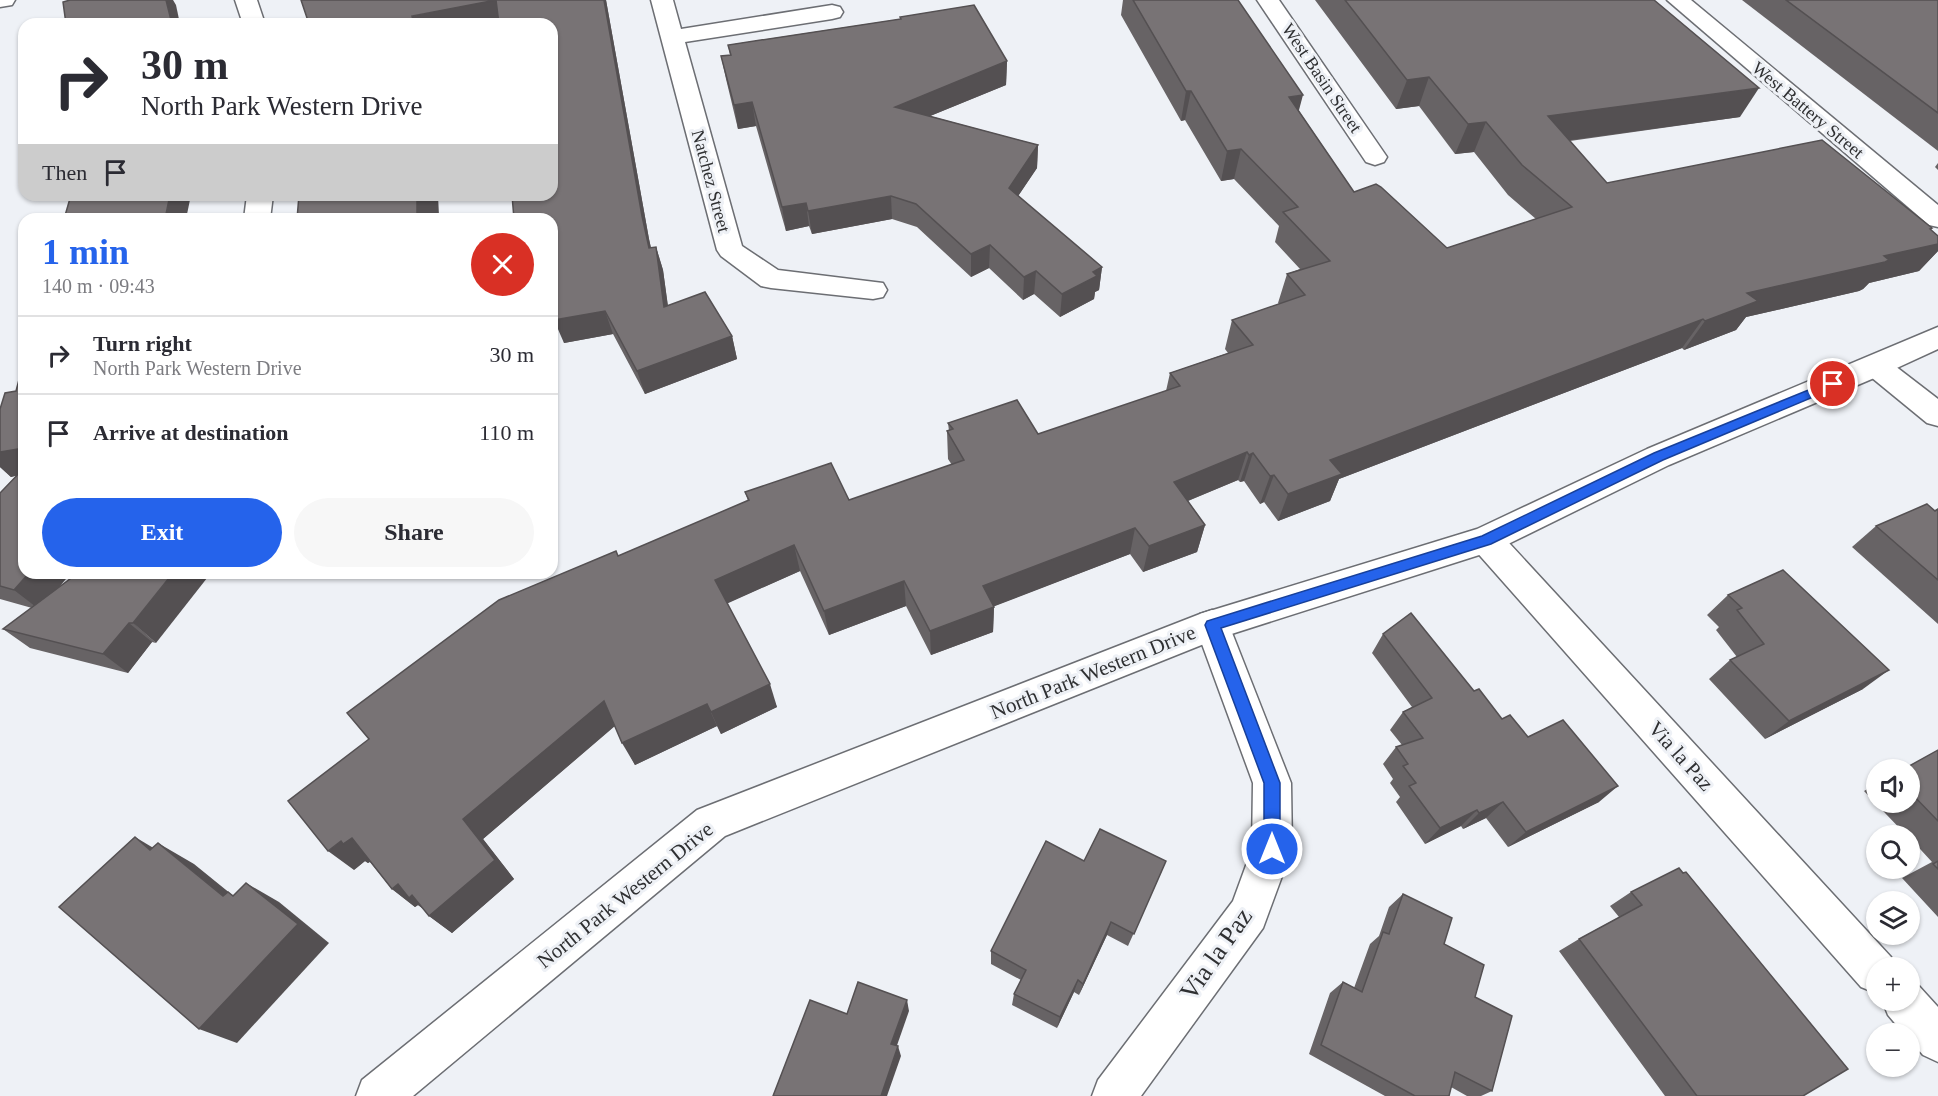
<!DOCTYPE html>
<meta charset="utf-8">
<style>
body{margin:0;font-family:Georgia,serif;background:#f7f7f7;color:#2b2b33;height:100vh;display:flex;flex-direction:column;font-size:22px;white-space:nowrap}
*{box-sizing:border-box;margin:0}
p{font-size:20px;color:#7c7c81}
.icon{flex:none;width:33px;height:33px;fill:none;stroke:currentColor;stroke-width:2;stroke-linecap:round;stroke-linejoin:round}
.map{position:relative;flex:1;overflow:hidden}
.drawer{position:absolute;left:18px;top:213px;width:540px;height:366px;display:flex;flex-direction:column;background:#fff;border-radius:18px;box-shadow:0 2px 4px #0004}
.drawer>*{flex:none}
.guide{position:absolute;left:18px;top:18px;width:540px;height:183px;border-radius:18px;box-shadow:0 2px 4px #0004;background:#fff;color:#2b2b33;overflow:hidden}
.controls{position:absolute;left:1866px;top:759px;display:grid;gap:12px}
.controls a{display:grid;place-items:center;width:54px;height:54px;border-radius:50%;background:#fff;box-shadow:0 2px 4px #0004;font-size:30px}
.pin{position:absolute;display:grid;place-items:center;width:51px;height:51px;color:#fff;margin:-26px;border:3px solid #fff;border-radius:50%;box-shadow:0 2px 6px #0007}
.me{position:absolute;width:66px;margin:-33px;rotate:0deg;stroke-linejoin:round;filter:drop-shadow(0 0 4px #0008)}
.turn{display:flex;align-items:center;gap:21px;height:126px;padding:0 24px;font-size:27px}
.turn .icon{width:78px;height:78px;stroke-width:2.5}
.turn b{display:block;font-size:42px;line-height:51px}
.then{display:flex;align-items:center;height:57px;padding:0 24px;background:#0003;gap:12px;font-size:22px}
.round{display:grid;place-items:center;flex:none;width:63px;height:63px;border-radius:32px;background:#f7f7f7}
.summary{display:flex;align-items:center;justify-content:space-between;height:102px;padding:0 24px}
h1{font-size:36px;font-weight:800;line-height:45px;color:#2563eb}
.action{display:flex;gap:12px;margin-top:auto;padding:12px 24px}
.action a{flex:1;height:69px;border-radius:36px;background:#2563eb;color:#fff;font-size:24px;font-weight:800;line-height:69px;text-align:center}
.action a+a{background:#f7f7f7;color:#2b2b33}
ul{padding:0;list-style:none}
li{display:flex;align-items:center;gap:18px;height:78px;padding:0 24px;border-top:2px solid #e1e1e2}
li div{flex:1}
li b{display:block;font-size:22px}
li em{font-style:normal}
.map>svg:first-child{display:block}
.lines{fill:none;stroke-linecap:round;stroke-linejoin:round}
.minor-casing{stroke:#6c6e73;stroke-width:3}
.tertiary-casing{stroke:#6c6e73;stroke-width:3}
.minor{fill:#fff;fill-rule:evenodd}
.tertiary{fill:#fff;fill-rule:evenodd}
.wall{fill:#676365}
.shaded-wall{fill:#545052}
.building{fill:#787375;stroke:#545052;stroke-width:1.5}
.route{fill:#2563eb;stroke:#184099;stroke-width:1.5}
.labels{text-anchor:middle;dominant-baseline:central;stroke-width:6;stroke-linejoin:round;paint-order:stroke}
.far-street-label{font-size:18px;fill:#2f3032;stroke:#eef1f6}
.street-label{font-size:21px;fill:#2f3032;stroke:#eef1f6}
.near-street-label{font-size:26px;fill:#2f3032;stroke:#eef1f6}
</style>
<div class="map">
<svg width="1938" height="1096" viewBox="0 0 1938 1096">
<rect width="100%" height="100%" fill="#eef1f6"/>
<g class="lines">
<defs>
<g id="minor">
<polygon points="235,0 257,0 265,24 243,24"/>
<polygon points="651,0 673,0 681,29 832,5 840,7 843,12 840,17 832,19 685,42 742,246 778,270 883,283 887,290 883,297 873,299 771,288 761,286 721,256 717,250"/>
<polygon points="1257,0 1279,0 1387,157 1384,162 1375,165 1366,162"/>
<polygon points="1667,0 1691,0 1938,205 1938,227 1929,225"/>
<polygon points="247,195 273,195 270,219 244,219"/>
<polygon points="1876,355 1886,359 1938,399 1938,426 1927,423 1866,373 1861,366 1866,359"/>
<polygon points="1486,527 1498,531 1891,957 1895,968 1876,968 1876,993 1861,987 1474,549 1470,540 1474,531"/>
<polygon points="1212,610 1224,614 1229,625 1291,783 1292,849 1263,928 1141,1096 1092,1096 1098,1080 1233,901 1252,849 1253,783 1195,625 1200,614"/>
<polygon points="1910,981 1918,985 1938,1007 1938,1062 1923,1055 1910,1040 1910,1034 1904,1034 1888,1015 1882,1000 1910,1000"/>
</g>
<g id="tertiary">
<polygon points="0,0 15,0 12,5 0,7"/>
<polygon points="1938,327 1938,349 1886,373 1669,465 1498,549 1219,638 725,836 413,1096 356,1096 362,1080 697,810 1200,614 1477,529 1647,449"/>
</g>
</defs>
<use href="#minor" class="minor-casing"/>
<use href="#tertiary" class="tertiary-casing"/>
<use href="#minor" class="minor"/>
<use href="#tertiary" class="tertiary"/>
</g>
<g class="wall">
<polygon points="301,0 606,0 649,239 651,248 656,247 663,270 668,306 732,336 737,359 645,394 613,334 564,343 552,219 552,24"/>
<polygon points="1123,0 1238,0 1299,111 1354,192 1447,248 1536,219 1508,195 1474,152 1455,154 1419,106 1396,109 1315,0 1654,0 1740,117 1570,141 1607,183 1932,228 1931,230 1938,236 1938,251 1919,271 1869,283 1863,289 1859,291 1746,317 1736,330 1684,350 1682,348 1339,479 1330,501 1278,521 1264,502 1260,504 1244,481 1240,482 1238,480 1188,501 1205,525 1197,552 1143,572 1130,554 994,606 993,632 931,655 906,606 829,635 800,571 727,603 777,707 721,734 717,726 635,765 615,726 483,839 514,879 452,933 429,916 424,909 418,905 415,907 392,889 370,862 368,863 365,861 354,870 618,556 748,501 745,492 849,500 952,465 948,459 947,431 949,431 948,423 1038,434 1166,391 1170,373 1228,353 1225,349 1232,320 1279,304 1278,303 1287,274 1300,269 1275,242 1279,226 1234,179 1221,181 1185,120 1181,121 1121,15"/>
<polygon points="1742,0 1938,0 1938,151"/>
<polygon points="900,17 1007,61 1006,85 930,116 1038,145 1037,168 1018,196 1102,267 1099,290 1095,292 1094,299 1060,317 1034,294 1023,300 989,268 971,277 917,227 892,219 812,234 809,226 786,231 756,126 738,129 726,79 721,56 730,55 728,45 900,19"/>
<polygon points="1938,163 1938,170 1935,167"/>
<polygon points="16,391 59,587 78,573 156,643 152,642 128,673 30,648 3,629 32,608 0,599 0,493 17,475 11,477 0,467 0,452"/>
<polygon points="1938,509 1938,624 1852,547 1876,526"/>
<polygon points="1728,595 1863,689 1765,739 1709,679 1730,660 1737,657 1716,630 1719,627 1707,615"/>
<polygon points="1383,634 1474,691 1502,719 1528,737 1599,802 1508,847 1486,818 1463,829 1461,826 1425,844 1396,802 1400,797 1390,783 1393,779 1383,764 1396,747 1402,745 1390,730 1403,712 1412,707 1372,653"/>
<polygon points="1938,750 1938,917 1902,878 1932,862 1910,838 1910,836 1907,836 1864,791 1876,784 1876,802 1910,802 1910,770"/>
<polygon points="1084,861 1166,861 1128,946 1107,935 1079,995 1074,992 1057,1028 1012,1005 1014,994 1021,980 991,964 991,951"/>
<polygon points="1631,892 1803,1096 1665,1096 1559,951 1579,939 1619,917 1610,906"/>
<polygon points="1403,894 1444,944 1475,997 1492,1091 1481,1096 1467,1096 1451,1087 1449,1096 1385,1096 1309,1054 1330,993 1343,982 1354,988 1370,944 1379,936 1389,907"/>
</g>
<g class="shaded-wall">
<polygon points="166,0 173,0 176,5 180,24 172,24"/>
<polygon points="496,0 502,24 414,24 412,16"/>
<polygon points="604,0 606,0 649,239 656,271 649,248 642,216"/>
<polygon points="1007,61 1006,85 896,130 895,107"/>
<polygon points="1429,77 1419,106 1396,109 1407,80"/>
<polygon points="1759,88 1740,117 1534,145 1548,116"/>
<polygon points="1186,91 1191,91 1185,120 1181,121"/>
<polygon points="1303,95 1295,125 1289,97"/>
<polygon points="752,102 756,126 738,129 734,105"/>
<polygon points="1486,122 1474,152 1455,154 1468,124"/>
<polygon points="1038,145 1037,168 1008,211 1009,188"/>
<polygon points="1241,149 1234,179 1221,181 1227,151"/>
<polygon points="170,195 191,195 186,219 165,219"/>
<polygon points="417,195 438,195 439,216 429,218 429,219 417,219"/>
<polygon points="891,196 892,219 812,234 808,211"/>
<polygon points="806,203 809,226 786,231 782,207"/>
<polygon points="1932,228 1914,249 1938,244 1938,251 1919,271 1869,283 1863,289 1859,291 1746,317 1736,330 1684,350 1705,321 1747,293 1884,256"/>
<polygon points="990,245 989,268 971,277 971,254"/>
<polygon points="656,247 663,270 671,330 664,307"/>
<polygon points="1102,267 1099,290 1095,292 1094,299 1060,317 1062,294 1093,272"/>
<polygon points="1036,271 1034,294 1023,300 1024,277"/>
<polygon points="24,306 24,312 19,307"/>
<polygon points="605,311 613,334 564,343 554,320"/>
<polygon points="1703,319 1682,348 1339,479 1330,501 1278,521 1288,494 1330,460"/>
<polygon points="732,336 737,359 645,394 637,371"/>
<polygon points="24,448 24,474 11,477 0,467 0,452"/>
<polygon points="1247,452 1238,480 1168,509 1174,482"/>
<polygon points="1253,453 1244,481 1240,482 1249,455"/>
<polygon points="1274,475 1264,502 1260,504 1270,476"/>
<polygon points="1205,525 1197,552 1143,572 1149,546"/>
<polygon points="1135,528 1130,554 982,611 983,586"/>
<polygon points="794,545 800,571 724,605 715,580"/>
<polygon points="29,573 71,573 40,610 14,590"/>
<polygon points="173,573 211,573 156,643 133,623"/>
<polygon points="904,581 906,606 829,635 824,611"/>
<polygon points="994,607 993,632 931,655 930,631"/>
<polygon points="129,623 152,642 128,673 103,654"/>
<polygon points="1889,670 1863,689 1765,739 1789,721"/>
<polygon points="770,684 777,707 721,734 711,712"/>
<polygon points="604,701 618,723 483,839 514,879 452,933 429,916 431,915 418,905 415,907 392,889 398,884 463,819"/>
<polygon points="707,704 717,726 635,765 622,743"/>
<polygon points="1618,786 1599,802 1508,847 1526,832"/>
<polygon points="1503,802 1486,818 1463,829 1479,813"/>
<polygon points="1477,810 1461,826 1425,844 1440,828"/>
<polygon points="135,837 172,859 150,850"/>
<polygon points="352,838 376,857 368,863 365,861 354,870 328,851 341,841"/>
<polygon points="158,843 194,864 231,894 262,912 223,896"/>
<polygon points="246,883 279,902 329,943 237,1043 199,1029"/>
<polygon points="1111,922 1107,935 1079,995 1083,984"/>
<polygon points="1078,980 1074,992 1057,1028 1060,1017"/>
<polygon points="907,1000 909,1011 894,1054 891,1044"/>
<polygon points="898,1046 901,1056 887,1096 881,1096"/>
</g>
<g class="building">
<polygon points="70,0 166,0 172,24 66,24 63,2"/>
<polygon points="301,0 604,0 642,216 649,248 656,247 664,307 705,292 732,336 637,371 605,311 554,320 552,290 552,219 514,219 512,195 552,195 552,24 499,24 496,0 412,16 414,24 309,24"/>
<polygon points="1133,0 1238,0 1303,95 1289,97 1354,192 1376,184 1381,187 1447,248 1572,207 1522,165 1486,122 1468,124 1429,77 1407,80 1345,0 1654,0 1759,88 1548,116 1607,183 1822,140 1932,228 1930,229 1938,236 1938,244 1884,256 1889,260 1885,262 1747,293 1758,301 1705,321 1703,319 1330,460 1342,474 1288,494 1274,475 1270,476 1253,453 1249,455 1247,452 1174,482 1205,525 1149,546 1135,528 983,586 994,607 930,631 904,581 824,611 794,545 715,580 770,684 711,712 707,704 622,743 604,701 463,819 495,860 429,916 412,895 409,898 398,884 392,889 352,838 343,844 341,841 328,851 288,801 369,739 347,713 499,600 616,551 618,556 749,500 745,492 831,463 849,500 964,460 947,431 953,429 948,423 1017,400 1038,434 1180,386 1170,373 1253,345 1232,320 1305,295 1287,274 1330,261 1283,212 1298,207 1241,149 1227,151 1191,91 1186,91"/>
<polygon points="1786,0 1938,0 1938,113"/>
<polygon points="974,5 1007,61 895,107 1038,145 1009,188 1102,267 1093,272 1097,276 1062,294 1036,271 1024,277 990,245 971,254 916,204 891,196 808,211 806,203 782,207 752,102 734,105 721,56 731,55 728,45 901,19 900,17"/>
<polygon points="71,195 170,195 165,219 64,219"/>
<polygon points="299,195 417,195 417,219 297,219"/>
<polygon points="24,289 24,306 19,307"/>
<polygon points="24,361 24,448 0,452 0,409 5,393 16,391"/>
<polygon points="24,468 24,573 29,573 14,590 0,586 0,493"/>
<polygon points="1927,504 1935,511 1938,509 1938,580 1876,526"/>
<polygon points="1783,570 1889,670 1789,721 1730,660 1764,644 1737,610 1742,608 1728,595"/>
<polygon points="78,573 173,573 133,623 129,623 103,654 3,629"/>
<polygon points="1411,613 1474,691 1479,689 1502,719 1510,715 1528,737 1563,720 1618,786 1526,832 1503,802 1479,813 1477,810 1440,828 1409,786 1416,783 1403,766 1408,764 1396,747 1423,738 1403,712 1432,698 1383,634"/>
<polygon points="1938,750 1938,821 1910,792 1910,770 1902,770"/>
<polygon points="1100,829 1166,861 1134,934 1111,922 1083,984 1078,980 1060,1017 1014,994 1026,970 991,951 1046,841 1084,861"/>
<polygon points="135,837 150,850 158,843 223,896 228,892 233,896 246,883 298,924 199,1029 59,907"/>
<polygon points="1938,861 1938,869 1933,864"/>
<polygon points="1679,868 1683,873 1686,872 1848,1069 1803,1096 1697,1096 1579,939 1642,905 1631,892"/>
<polygon points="1403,894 1452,918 1444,944 1484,965 1475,997 1512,1016 1492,1091 1455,1072 1449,1096 1415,1096 1321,1045 1343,982 1362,992 1383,932 1389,934"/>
<polygon points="858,982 907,1000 891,1044 898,1046 881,1096 773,1096 810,1000 847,1014"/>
</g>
<polygon class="route" points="1833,380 1837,381 1837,387 1663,460 1491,544 1221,628 1280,783 1280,849 1277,854 1272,857 1266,854 1264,849 1264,783 1205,625 1207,621 1482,536 1654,453"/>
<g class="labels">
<g class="far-street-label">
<text transform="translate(1322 78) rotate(56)">West Basin Street</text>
<text transform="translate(1808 110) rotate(40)">West Battery Street</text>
<text transform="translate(711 181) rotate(75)">Natchez Street</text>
</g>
<g class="street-label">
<text transform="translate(1093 672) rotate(-22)">North Park Western Drive</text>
<text transform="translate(1681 756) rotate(48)">Via la Paz</text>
<text transform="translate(625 895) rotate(-39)">North Park Western Drive</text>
</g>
<g class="near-street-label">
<text transform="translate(1216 954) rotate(-55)">Via la Paz</text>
</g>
</g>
</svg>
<div class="controls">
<a><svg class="icon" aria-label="sound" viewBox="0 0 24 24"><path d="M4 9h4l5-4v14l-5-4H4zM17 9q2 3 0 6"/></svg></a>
<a><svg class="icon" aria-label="search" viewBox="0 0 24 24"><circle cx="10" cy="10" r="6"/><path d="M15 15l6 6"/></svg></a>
<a><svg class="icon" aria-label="layers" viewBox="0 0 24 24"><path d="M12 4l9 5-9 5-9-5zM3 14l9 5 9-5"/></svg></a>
<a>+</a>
<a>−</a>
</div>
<div class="pin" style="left:1833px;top:384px;background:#d93025"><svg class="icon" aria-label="arrive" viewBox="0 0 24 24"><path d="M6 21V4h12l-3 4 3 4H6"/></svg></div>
<svg class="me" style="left:1272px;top:849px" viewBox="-20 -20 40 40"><circle r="17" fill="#2563eb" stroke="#fff" stroke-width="3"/><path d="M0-11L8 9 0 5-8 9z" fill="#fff"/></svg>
<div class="guide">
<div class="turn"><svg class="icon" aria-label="right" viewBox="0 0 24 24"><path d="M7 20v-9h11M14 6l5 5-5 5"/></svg><div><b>30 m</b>North Park Western Drive</div></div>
<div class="then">Then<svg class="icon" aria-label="arrive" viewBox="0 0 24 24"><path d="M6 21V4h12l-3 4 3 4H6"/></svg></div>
</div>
<section class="drawer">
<div class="summary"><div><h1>1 min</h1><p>140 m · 09:43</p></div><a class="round" style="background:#d93025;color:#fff"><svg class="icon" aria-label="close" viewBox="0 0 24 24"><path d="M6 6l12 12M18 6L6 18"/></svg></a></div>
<ul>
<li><svg class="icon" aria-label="right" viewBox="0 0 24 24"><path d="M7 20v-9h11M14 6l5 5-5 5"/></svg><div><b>Turn right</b><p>North Park Western Drive</p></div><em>30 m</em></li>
<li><svg class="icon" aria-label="arrive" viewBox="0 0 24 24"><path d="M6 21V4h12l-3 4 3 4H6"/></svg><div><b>Arrive at destination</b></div><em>110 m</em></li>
</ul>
<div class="action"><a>Exit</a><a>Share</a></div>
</section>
</div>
